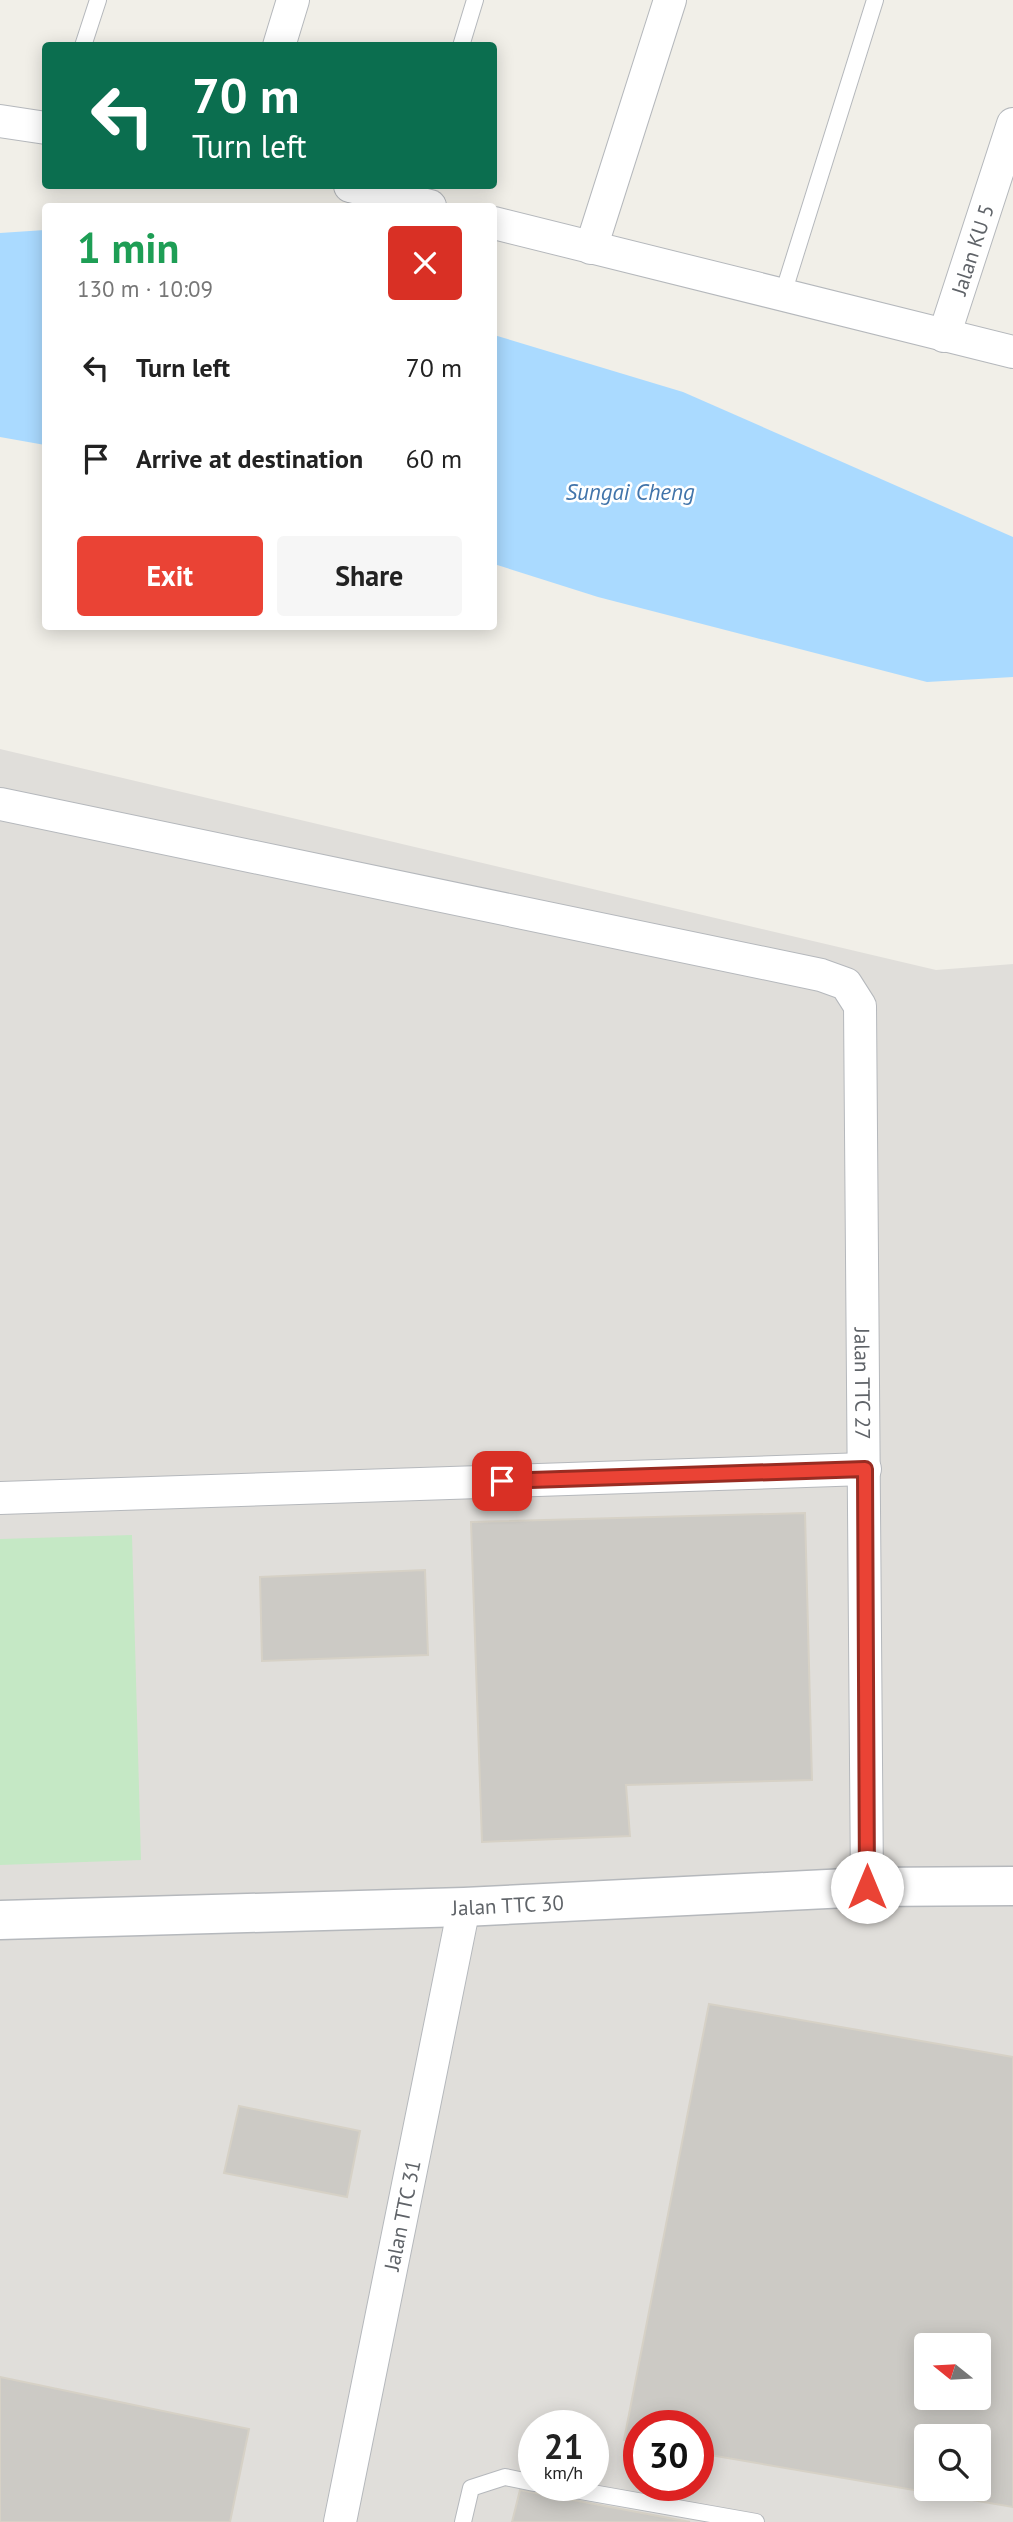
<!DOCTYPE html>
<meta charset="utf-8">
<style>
body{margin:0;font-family:"PT Sans",sans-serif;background:#f6f6f6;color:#222;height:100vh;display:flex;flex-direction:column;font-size:26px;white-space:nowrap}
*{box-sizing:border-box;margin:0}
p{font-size:23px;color:#767676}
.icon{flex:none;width:38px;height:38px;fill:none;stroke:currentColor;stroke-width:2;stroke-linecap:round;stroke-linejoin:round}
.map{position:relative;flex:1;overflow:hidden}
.drawer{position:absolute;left:42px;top:203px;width:455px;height:427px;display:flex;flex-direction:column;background:#fff;border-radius:7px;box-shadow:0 4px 18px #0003}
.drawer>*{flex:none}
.hud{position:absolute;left:42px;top:42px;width:455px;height:147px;border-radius:7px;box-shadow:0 4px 18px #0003;background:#0b6e4f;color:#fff;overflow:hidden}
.needle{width:46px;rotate:288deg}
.tools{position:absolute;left:914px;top:2333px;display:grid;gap:14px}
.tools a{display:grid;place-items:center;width:77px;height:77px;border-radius:7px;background:#fff;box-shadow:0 4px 18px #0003;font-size:35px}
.speed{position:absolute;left:518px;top:2410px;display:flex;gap:14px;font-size:35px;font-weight:700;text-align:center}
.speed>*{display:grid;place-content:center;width:91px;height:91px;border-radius:50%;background:#fff;box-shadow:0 4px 18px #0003;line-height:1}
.speed small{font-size:18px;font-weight:400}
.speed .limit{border:10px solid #d22;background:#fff;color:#111}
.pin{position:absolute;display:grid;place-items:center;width:60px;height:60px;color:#fff;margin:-30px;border-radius:14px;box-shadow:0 4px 10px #0006}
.me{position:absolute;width:77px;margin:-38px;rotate:0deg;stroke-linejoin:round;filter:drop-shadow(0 0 5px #0008)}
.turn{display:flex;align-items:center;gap:24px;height:147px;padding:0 35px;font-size:32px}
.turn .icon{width:91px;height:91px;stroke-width:2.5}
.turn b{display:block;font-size:49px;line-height:60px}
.round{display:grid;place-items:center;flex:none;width:74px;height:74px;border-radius:7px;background:#f6f6f6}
.summary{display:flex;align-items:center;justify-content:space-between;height:119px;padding:0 35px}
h1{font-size:42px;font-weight:700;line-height:52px;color:#1e9e55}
.cta{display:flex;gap:14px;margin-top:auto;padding:14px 35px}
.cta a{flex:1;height:80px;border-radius:7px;background:#ea4335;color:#fff;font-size:28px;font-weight:700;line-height:80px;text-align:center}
.cta a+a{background:#f6f6f6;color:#222}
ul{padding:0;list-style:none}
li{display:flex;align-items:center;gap:21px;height:91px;padding:0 35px}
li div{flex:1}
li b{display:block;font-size:26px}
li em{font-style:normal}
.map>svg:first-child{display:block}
.industrial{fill:#e0deda;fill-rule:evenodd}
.green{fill:#c5e8c5}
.water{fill:#aadaff}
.building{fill:#cccac5;stroke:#d6d1c6;stroke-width:2;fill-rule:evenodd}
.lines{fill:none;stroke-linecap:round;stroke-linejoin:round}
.service-casing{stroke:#b5b8bc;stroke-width:18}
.minor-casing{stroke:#b5b8bc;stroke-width:34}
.tertiary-casing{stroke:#b5b8bc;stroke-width:41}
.service{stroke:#fff;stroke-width:16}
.minor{stroke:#fff;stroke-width:32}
.tertiary{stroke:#fff;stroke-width:38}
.route-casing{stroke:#982c22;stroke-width:18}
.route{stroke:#ea4335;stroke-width:12}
.labels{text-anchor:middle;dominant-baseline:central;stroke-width:5;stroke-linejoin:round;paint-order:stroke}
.street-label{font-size:21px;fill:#5f6368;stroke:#fff}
.water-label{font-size:23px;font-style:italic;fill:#4174aa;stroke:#fff}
</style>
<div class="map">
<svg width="1013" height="2522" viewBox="0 0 1013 2522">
<rect width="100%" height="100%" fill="#f1efe8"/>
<path class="industrial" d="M0,749L936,970L1013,964V2522H0ZM926,2345H978V2398H926ZM534,2426H593V2485H534ZM639,2426H698V2485H639ZM926,2436H978V2488H926Z"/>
<polygon class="green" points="132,1535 141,1860 0,1865 0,1539"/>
<g class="water">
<polygon points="45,230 46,230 45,445 0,437 0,233"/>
<polygon points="494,335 683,392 1013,537 1013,677 927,682 598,597 494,564"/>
</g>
<g class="building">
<polygon points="805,1513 812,1780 626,1785 630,1836 482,1842 471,1522"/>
<polygon points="425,1570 428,1655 262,1661 260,1577"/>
<path d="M709,2004L1013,2057V2507L698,2453V2426H639V2442L624,2440ZM926,2345H978V2398H926ZM926,2436H978V2488H926Z"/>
<polygon points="239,2106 360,2131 347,2197 224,2173"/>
<polygon points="0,2377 249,2429 230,2522 0,2522"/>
<polygon points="520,2490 690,2522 512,2522"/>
</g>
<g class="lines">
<defs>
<g id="service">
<polyline points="83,46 98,0"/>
<polyline points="461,46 475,0"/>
<polyline points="782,297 875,0"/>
<polyline points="547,2485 756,2522"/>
<polyline points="463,2522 471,2488 505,2477 534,2483"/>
</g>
<g id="minor">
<polyline points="279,46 293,0"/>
<polyline points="0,121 46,128"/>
<polyline points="350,186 430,206"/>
<polyline points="494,223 1013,352"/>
<polyline points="591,248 670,0"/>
<path id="s1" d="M944,336L1013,124"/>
<path id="s2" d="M0,804L821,975L846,984L860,1006L867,1887"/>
<polyline points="0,1498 865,1469"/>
<path id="s3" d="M340,2522L464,1907"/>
</g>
<g id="tertiary">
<path id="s4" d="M0,1920L464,1907L867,1887L1013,1886"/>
</g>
</defs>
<use href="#service" class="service-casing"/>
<use href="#minor" class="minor-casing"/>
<use href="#tertiary" class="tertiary-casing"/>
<use href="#service" class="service"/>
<use href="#minor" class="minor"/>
<use href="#tertiary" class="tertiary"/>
</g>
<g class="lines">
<defs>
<polyline id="route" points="502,1481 865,1469 867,1887"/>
</defs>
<use href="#route" class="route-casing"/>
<use href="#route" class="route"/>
</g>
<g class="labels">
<g class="street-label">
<text stroke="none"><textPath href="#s1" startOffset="91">Jalan KU 5</textPath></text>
<text stroke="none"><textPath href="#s2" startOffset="1269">Jalan TTC 27</textPath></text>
<text stroke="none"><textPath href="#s4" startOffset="508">Jalan TTC 30</textPath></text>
<text stroke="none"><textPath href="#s3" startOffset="313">Jalan TTC 31</textPath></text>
</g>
<g class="water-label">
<text x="630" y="491">Sungai Cheng</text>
</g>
</g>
</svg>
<div class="tools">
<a><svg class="needle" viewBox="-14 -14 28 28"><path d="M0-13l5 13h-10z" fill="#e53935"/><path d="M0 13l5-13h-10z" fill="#767676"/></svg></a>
<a><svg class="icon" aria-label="search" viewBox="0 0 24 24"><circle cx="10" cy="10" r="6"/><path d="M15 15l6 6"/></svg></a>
</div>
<div class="speed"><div>21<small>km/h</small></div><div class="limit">30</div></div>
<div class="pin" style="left:502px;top:1481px;background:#d93025"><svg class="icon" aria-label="arrive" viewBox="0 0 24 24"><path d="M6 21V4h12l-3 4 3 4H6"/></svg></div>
<svg class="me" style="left:867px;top:1887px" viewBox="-20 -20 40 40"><circle r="19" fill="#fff"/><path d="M0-13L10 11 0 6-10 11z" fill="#ea4335"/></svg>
<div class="hud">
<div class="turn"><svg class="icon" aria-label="left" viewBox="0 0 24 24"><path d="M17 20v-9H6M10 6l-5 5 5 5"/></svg><div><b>70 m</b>Turn left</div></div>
</div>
<section class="drawer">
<div class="summary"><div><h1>1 min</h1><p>130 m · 10:09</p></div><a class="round" style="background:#d93025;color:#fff"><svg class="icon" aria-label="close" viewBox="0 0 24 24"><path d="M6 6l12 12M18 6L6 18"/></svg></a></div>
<ul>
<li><svg class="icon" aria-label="left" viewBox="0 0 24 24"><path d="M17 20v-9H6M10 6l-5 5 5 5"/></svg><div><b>Turn left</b></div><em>70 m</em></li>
<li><svg class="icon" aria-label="arrive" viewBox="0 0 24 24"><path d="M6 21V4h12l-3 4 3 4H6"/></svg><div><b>Arrive at destination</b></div><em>60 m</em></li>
</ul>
<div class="cta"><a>Exit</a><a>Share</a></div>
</section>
</div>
